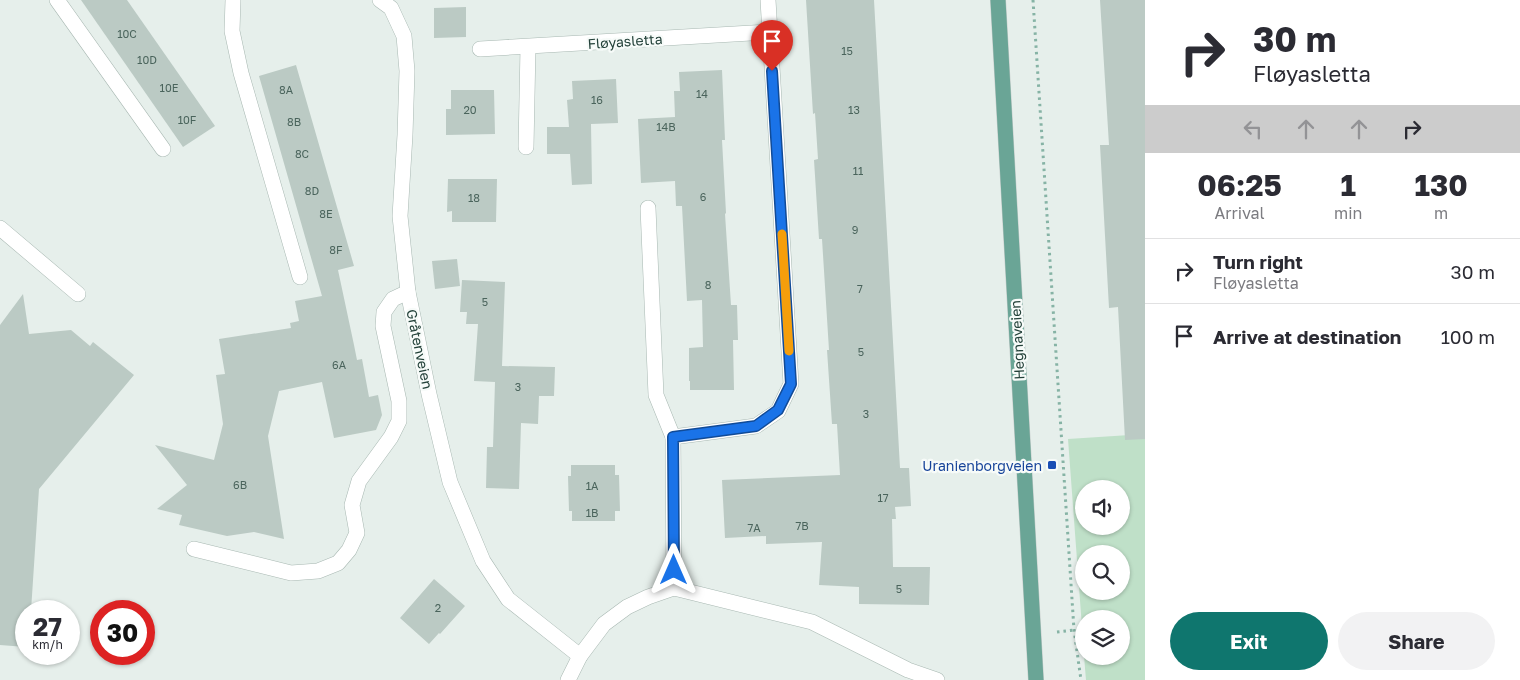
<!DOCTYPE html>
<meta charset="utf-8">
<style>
body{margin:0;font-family:"Golos Text",sans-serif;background:#f2f2f3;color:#2b2b33;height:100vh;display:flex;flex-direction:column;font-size:19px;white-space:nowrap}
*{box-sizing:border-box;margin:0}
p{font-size:16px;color:#7c7c81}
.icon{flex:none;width:28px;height:28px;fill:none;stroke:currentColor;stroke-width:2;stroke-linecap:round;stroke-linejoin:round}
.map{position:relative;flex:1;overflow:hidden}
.drawer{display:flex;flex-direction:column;background:#fff;width:375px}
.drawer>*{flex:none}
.hud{background:#fff;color:#2b2b33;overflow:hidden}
.fabs{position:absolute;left:1075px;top:480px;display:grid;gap:10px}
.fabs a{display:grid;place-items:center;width:55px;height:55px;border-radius:50%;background:#fff;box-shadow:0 1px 4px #0004;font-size:25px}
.speed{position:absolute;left:15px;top:600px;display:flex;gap:10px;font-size:25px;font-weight:700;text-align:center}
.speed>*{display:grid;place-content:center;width:65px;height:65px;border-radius:50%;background:#fff;box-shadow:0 1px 4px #0004;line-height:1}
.speed small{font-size:12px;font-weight:400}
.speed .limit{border:8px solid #d22;background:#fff;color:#111}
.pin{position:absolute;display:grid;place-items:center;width:42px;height:42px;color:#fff;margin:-51px -21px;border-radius:50% 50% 50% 0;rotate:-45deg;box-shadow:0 0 5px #0007}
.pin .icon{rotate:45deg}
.me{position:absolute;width:55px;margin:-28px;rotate:0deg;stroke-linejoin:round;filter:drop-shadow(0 0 4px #0008)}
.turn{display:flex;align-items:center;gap:18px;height:105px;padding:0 25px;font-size:22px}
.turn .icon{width:65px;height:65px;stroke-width:2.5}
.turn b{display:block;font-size:35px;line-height:42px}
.lanes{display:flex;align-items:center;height:48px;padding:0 25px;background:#0003;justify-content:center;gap:25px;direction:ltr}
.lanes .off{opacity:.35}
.eta{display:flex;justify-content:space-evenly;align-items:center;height:85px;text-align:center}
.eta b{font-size:30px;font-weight:700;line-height:35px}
.button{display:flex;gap:10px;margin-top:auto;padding:10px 25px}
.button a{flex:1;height:58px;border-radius:30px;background:#0f766e;color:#fff;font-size:20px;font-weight:700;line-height:58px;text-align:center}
.button a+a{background:#f2f2f3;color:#2b2b33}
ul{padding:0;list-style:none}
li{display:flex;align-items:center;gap:15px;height:65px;padding:0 25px;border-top:1px solid #e1e1e2}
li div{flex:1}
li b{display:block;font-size:19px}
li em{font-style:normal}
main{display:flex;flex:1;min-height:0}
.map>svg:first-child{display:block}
.green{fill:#bfe0c8;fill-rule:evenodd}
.building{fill:#bbcac4}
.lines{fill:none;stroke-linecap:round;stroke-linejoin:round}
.minor-casing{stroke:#a8b8b2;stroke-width:16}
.major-casing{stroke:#c2cac8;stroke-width:16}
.path{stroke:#86b3a5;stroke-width:3;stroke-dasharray:2.5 4;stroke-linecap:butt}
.minor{stroke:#fff;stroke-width:15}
.major{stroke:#6aa596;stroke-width:15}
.route-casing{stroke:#114b97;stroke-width:12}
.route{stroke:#1a73e8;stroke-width:9}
.slow{stroke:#f59e0b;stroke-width:9}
.transit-dot{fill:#1a4fb4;stroke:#f7fbf9;stroke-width:2}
.labels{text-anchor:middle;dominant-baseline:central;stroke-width:4.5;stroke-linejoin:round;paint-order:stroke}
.number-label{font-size:11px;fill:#4a645c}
.street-label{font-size:14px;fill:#24423a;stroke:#f7fbf9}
.transit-label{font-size:14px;fill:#164399;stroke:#f7fbf9;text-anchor:end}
</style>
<main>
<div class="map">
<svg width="1145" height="680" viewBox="0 0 1145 680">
<rect width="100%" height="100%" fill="#e6efeb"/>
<path class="green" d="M1145,434V680H1086L1084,656H1121V619H1084V654L1068,439ZM1084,489H1121V526H1084ZM1084,554H1121V591H1084Z"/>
<g class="building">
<polygon points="81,0 127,0 215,126 183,147"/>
<polygon points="806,0 874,0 900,468 909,468 911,506 895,507 896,519 892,519 893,567 930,567 929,605 859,604 859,587 819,585 822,542 766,544 766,536 725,538 722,480 840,475 837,424 832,424 827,350 829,350 822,239 819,239 814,160 818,159 815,113 813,114"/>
<polygon points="1100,0 1145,0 1145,439 1125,440 1118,307 1109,308 1100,145 1109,145"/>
<polygon points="466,7 466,37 434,38 434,8"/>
<polygon points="296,65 354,266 338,270 354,345 357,360 362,359 369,397 378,395 382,415 376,430 334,438 322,382 279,391 268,436 284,539 254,532 227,536 179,525 182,515 157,509 187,485 155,445 214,460 223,424 216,375 225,374 219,339 291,328 290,323 299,321 295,301 322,296 259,76"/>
<polygon points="722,70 725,140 722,140 726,213 725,214 731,305 737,305 738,340 733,340 734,390 690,390 690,381 689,381 689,348 703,347 702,300 687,301 682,206 676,206 675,181 641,183 638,119 675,117 674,91 680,91 679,72"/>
<polygon points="616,79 618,123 591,124 592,184 572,185 570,154 547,154 547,127 569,127 567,100 573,99 572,81"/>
<polygon points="451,90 494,90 495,134 446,135 446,109 451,109"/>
<polygon points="448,179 497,179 496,222 452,222 452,211 447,212"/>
<polygon points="457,259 460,286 435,289 432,261"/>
<polygon points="462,280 505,282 502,366 555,367 554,396 539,396 538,424 521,423 519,489 486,488 487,447 493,447 495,382 474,381 478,324 466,324 467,312 460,312"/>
<polygon points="23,294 29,334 71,330 90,346 93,342 134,375 39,489 31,611 26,611 26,647 0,645 0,325"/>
<polygon points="571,465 615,465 615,475 619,475 620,511 615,511 615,521 572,521 572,511 569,511 568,476 571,476"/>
<polygon points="434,579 465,606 440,634 439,633 429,644 400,618"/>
</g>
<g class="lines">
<defs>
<g id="minor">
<polyline points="57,0 163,149"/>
<polyline points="233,0 232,31 241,73 300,277"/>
<polyline points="380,0 391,8 404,36 407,71 405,135 400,216 408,292 429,394 450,482 483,561 508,599 580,656"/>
<polyline points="480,49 770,32"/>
<polyline points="526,147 528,47"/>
<polyline points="648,208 656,395 673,437"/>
<polyline points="0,228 78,294"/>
<polyline points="194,549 291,573 318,571 338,563 349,550 357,533 352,505 359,481 391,437 399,421 399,401 383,326 384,312 393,299 408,292"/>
<polyline points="674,588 673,437 756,426 778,411 791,384 768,0"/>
<polyline points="568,680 580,656 604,624 627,607 648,597 674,588 812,622 908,670 937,680"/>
</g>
<polyline id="major" points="998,0 1036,680"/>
</defs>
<use href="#minor" class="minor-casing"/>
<use href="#major" class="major-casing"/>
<g class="path">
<polyline points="1033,0 1074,630 1081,680"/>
<polyline points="1057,632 1074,630"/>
</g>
<use href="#minor" class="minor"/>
<use href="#major" class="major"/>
</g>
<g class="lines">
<defs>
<polyline id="route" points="674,570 673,437 756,426 778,410 791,384 772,71"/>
</defs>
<use href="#route" class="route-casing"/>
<use href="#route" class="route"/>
<polyline class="slow" points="782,234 789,351"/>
</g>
<rect class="transit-dot" x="1047" y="460" width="10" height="10" rx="2.5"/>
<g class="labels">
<g class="number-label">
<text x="127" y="33">10C</text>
<text x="847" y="50">15</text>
<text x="147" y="59">10D</text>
<text x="169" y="87">10E</text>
<text x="286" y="89">8A</text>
<text x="702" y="93">14</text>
<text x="597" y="99">16</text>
<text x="470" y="109">20</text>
<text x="854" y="109">13</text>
<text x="187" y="119">10F</text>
<text x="294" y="121">8B</text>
<text x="666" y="126">14B</text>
<text x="302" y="153">8C</text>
<text x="858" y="170">11</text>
<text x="312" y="190">8D</text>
<text x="703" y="196">6</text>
<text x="474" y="197">18</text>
<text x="326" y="213">8E</text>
<text x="855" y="229">9</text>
<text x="336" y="249">8F</text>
<text x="708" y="284">8</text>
<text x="860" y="288">7</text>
<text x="485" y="301">5</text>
<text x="861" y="351">5</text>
<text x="339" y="364">6A</text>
<text x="518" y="386">3</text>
<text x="866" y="413">3</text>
<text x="240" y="484">6B</text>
<text x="592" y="485">1A</text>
<text x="883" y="497">17</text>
<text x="592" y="512">1B</text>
<text x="802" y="525">7B</text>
<text x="754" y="527">7A</text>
<text x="899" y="588">5</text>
<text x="438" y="607">2</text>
</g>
<g class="street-label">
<text transform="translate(625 41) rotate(-4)">Fløyasletta</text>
<text transform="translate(1017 340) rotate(-93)">Hegnaveien</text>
<text transform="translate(420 349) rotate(78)">Gråtenveien</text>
</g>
<g class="transit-label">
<text x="1042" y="465">Uranienborgveien</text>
</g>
</g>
</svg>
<div class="fabs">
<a><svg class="icon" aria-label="sound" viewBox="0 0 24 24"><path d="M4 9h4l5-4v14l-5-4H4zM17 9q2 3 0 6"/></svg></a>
<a><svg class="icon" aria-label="search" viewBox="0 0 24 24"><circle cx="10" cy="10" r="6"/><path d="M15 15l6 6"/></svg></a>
<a><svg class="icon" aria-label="layers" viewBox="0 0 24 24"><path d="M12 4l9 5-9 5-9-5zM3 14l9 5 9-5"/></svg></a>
</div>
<div class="speed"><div>27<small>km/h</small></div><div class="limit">30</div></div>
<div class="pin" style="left:772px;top:71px;background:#d93025"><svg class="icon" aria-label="arrive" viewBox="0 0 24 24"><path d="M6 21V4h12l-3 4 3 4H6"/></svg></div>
<svg class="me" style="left:674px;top:570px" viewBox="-20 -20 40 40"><path d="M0-17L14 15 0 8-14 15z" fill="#1a73e8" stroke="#fff" stroke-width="4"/></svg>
</div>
<section class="drawer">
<div class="hud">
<div class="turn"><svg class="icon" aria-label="right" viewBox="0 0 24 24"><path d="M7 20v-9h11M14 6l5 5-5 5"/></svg><div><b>30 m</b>Fløyasletta</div></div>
<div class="lanes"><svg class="icon off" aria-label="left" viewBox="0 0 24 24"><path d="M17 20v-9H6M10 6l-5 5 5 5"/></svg><svg class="icon off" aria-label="ahead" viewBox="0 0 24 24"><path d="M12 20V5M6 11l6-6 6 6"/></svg><svg class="icon off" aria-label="ahead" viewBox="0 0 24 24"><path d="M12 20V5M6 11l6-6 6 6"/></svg><svg class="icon" aria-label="right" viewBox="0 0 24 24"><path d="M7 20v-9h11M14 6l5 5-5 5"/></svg></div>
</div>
<div class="eta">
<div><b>06:25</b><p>Arrival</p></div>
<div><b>1</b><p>min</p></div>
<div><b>130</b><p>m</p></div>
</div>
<ul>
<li><svg class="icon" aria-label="right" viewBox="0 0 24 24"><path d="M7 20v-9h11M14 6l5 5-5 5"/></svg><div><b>Turn right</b><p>Fløyasletta</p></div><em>30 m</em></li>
<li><svg class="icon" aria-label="arrive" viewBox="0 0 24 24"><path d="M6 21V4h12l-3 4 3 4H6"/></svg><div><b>Arrive at destination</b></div><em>100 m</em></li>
</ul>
<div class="button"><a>Exit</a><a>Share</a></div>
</section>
</main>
